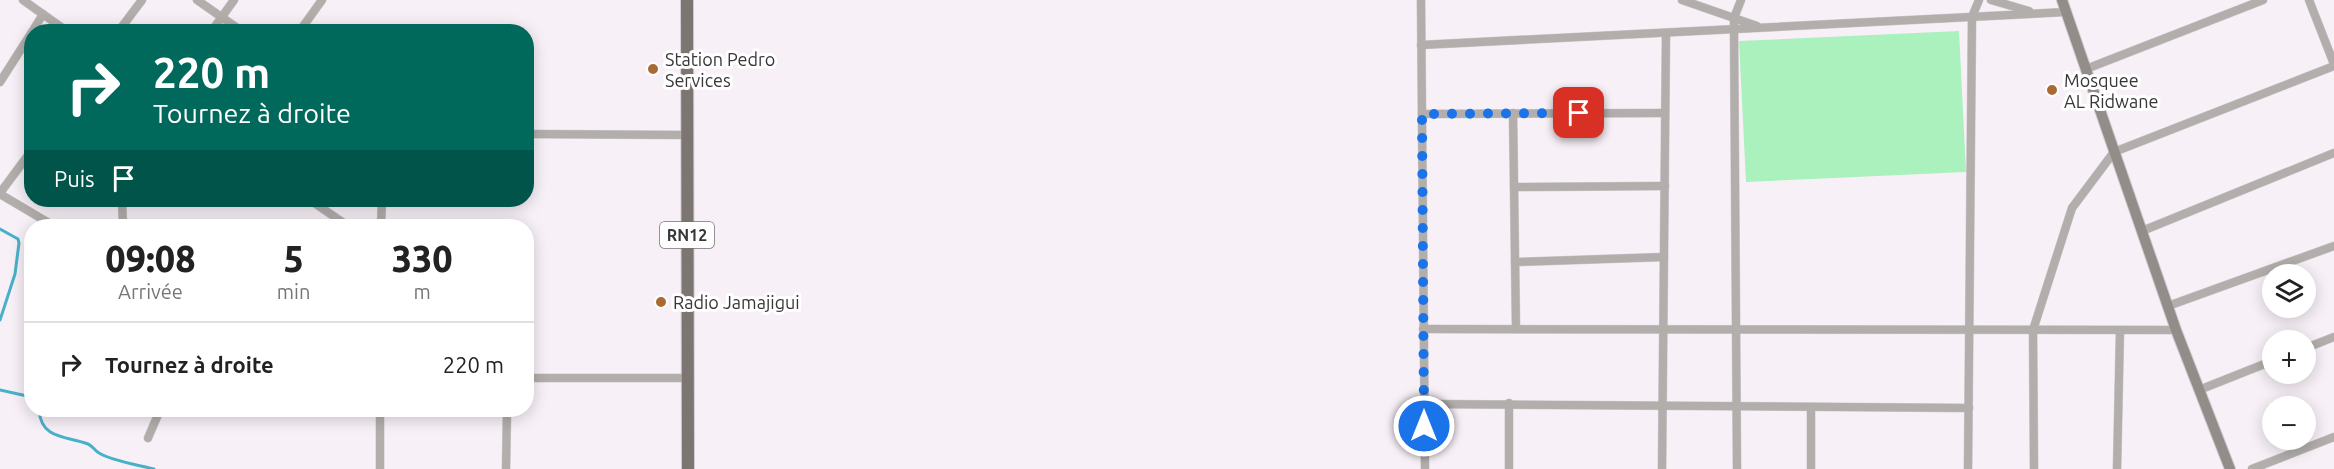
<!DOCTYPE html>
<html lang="fr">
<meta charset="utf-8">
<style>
body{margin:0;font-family:Ubuntu,sans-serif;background:#f2f2f2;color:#222;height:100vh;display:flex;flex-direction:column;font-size:22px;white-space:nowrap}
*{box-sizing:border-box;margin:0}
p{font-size:20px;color:#767676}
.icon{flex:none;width:33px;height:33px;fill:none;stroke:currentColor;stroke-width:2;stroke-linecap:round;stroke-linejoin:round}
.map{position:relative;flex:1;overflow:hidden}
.panel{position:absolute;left:24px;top:219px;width:510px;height:198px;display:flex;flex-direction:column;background:#fff;border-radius:24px;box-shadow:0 3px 15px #0003}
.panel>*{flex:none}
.hud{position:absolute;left:24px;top:24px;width:510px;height:183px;border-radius:24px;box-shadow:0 3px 15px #0003;background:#00695c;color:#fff;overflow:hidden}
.controls{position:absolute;left:2262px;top:264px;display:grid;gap:12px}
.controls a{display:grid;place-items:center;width:54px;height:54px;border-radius:50%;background:#fff;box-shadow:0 3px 15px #0003;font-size:30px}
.pin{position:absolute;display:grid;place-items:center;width:51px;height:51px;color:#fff;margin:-26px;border-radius:12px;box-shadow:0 3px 9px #0006}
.me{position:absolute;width:66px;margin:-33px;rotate:0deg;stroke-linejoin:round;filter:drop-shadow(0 0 4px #0008)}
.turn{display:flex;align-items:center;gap:21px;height:126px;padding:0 30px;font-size:27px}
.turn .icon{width:78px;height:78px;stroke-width:2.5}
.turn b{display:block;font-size:42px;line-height:51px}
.then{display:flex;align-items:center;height:57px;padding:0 30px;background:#0003;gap:12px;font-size:22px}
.eta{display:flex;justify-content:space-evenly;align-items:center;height:102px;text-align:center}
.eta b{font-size:36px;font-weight:800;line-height:42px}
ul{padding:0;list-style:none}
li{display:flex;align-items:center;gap:18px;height:84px;padding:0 30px;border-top:2px solid #e0e0e0}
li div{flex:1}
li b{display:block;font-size:22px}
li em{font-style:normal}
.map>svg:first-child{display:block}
.green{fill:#aaf1be}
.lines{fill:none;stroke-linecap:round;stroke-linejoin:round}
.stream{stroke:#48b1ca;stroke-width:3}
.street-casing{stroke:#d2cbd1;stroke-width:9}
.secondary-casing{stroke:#d2cbd1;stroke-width:12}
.primary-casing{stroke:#d2cbd1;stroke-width:14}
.street{stroke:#b2aeac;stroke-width:8}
.secondary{stroke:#938d89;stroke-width:10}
.primary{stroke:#7c7571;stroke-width:12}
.route{stroke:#1a73e8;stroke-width:10;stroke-dasharray:0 18}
.poi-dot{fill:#aa6a33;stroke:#fff;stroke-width:2}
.labels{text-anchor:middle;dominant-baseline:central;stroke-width:6;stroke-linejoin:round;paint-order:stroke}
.shield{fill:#fff;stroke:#747274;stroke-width:1.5}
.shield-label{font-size:16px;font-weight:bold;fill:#393639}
.poi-label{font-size:18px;fill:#393639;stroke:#fff;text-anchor:start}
</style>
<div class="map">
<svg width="2334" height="469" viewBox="0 0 2334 469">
<rect width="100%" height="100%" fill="#f8f0f7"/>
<polygon class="green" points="1959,31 1966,172 1746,182 1739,41"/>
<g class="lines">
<g class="stream">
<polyline points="0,229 18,239 19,243 15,274 0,320"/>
<polyline points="0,390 27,396 32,395"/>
<path d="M39,410C41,440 68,436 88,444C93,446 95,451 99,453C112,461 139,465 154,469"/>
</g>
<defs>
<g id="street">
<polyline points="23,0 68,32"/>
<polyline points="197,0 243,32"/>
<polyline points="1421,0 1425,469"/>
<polyline points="1682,0 1757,26"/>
<polyline points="1991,0 2029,11"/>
<polyline points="2309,0 2334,64"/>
<polyline points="32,32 43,14"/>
<polyline points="118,32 142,0"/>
<polyline points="211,32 234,0"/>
<polyline points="299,32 322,0"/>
<polyline points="1421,45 2066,12"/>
<polyline points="2086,69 2263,0"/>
<polyline points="0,82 32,32"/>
<polyline points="1513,113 1516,329"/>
<polyline points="1422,114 1665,113"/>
<polyline points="526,134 687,135"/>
<polyline points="1514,187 1665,186"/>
<polyline points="0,193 32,150"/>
<polyline points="0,194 54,226"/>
<polyline points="122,200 123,226"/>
<polyline points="310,200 348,226"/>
<polyline points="381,226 382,200"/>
<polyline points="2142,231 2334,153"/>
<polyline points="1515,262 1664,257"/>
<polyline points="2168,306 2334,246"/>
<polyline points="1423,329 2176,330"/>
<polyline points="2306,348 2334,337"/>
<polyline points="526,378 688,378"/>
<polyline points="2199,390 2272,361"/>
<polyline points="1509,403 1509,469"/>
<polyline points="1424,404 1969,408"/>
<polyline points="380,410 380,469"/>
<polyline points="148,438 160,410"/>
<polyline points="506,469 507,410"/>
<polyline points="1662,469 1666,33"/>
<polyline points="1737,469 1734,29 1734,18 1741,0"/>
<polyline points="1811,469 1811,408"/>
<polyline points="1968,469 1972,17 1979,0"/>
<polyline points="2034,469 2033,330 2072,208 2114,152 2334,66"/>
<polyline points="2117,469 2120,330"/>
<polyline points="2252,469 2334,437"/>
</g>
<polyline id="secondary" points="2062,0 2176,330 2230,469"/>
<polyline id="primary" points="687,0 688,469"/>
</defs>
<use href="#street" class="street-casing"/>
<use href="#secondary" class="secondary-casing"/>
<use href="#primary" class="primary-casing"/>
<use href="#street" class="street"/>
<use href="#secondary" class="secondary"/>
<use href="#primary" class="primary"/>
</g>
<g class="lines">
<polyline class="route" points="1424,426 1422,114 1579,113"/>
</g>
<g class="poi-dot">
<circle cx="653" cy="69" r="6"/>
<circle cx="2052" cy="90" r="6"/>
<circle cx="661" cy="302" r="6"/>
</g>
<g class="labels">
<rect class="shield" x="660" y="222" width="54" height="26" rx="4.5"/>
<g class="shield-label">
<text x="687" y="235">RN12</text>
</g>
<g class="poi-label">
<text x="665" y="59">Station Pedro<tspan x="665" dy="21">Services</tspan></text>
<text x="2064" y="80">Mosquee<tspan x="2064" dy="21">AL Ridwane</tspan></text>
<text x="673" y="302">Radio Jamajigui</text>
</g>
</g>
</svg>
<div class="controls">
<a><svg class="icon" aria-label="layers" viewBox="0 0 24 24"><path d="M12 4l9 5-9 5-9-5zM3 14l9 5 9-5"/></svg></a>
<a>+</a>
<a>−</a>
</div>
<div class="pin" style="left:1579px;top:113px;background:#d93025"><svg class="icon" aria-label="arrive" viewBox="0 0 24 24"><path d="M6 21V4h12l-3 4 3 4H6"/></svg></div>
<svg class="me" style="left:1424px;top:426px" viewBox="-20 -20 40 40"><circle r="17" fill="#1a73e8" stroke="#fff" stroke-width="3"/><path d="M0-11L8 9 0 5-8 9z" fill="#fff"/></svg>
<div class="hud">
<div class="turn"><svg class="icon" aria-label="right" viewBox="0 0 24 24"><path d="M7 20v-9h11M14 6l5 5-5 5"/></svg><div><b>220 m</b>Tournez à droite</div></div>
<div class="then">Puis<svg class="icon" aria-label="arrive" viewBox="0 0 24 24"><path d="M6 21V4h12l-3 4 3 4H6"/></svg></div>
</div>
<section class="panel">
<div class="eta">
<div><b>09:08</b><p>Arrivée</p></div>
<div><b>5</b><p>min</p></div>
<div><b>330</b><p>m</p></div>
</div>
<ul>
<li><svg class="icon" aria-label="right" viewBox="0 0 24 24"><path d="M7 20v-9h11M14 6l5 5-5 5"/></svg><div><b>Tournez à droite</b></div><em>220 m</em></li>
</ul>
</section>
</div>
